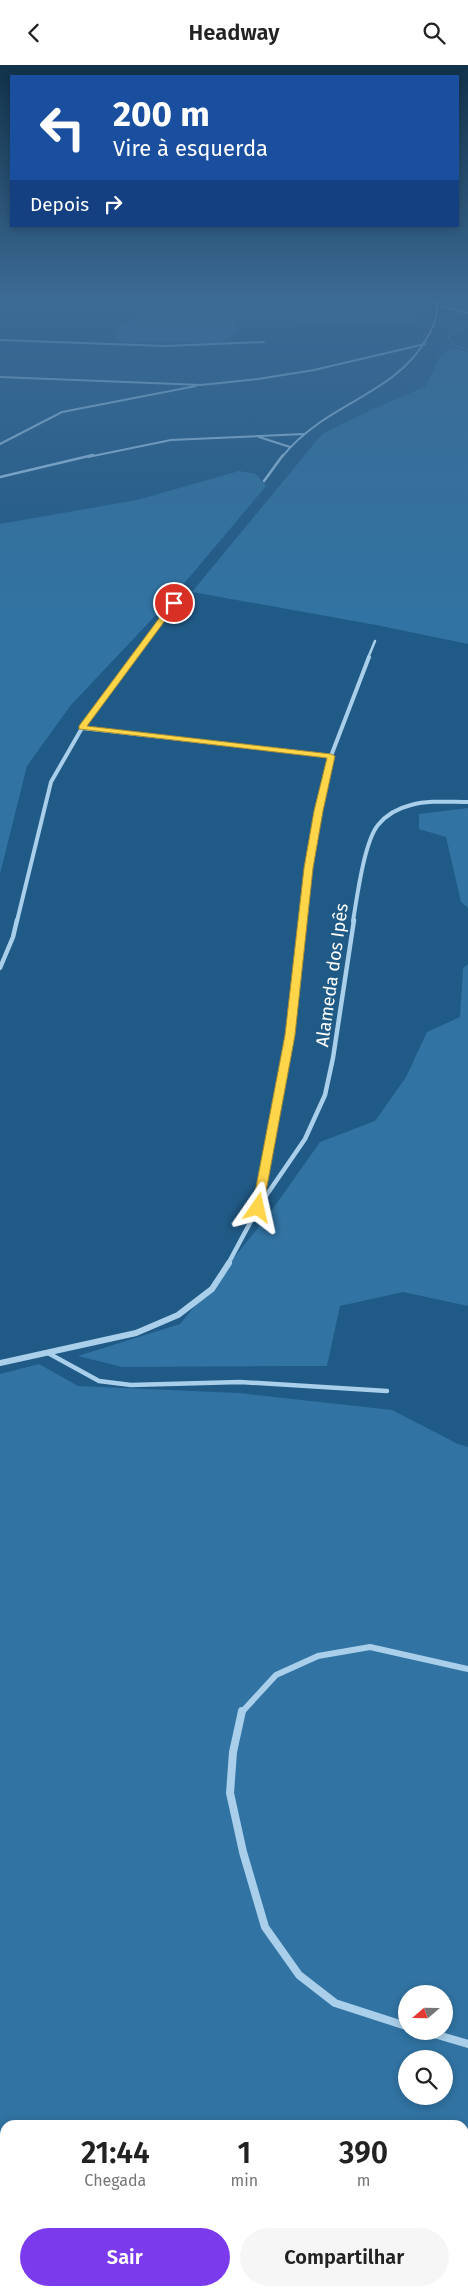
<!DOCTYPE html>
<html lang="pt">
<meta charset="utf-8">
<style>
body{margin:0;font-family:"Fira Sans",sans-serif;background:#f6f6f6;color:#222;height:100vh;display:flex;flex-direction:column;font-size:19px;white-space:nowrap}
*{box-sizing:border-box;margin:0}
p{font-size:16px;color:#767676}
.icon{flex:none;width:28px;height:28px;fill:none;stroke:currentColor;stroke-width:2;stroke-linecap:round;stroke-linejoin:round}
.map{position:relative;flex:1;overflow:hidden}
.panel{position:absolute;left:0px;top:2055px;width:469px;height:176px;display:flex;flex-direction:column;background:#fff;border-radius:15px 15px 0 0;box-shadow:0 2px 8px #0003}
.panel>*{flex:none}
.banner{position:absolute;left:10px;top:10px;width:449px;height:152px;border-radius:0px;box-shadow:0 2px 8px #0003;background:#1a4fa0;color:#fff;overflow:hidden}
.needle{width:32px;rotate:250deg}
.controls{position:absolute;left:398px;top:1920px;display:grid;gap:10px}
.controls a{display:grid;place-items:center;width:55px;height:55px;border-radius:50%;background:#fff;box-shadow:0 2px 8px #0003;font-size:25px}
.pin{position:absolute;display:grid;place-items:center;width:42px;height:42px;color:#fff;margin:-21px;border:2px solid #fff;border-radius:50%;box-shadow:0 1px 5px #0007}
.me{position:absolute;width:55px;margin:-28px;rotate:11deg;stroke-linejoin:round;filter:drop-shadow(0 0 4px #0008)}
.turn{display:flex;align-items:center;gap:18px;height:105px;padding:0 20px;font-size:22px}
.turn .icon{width:65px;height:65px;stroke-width:2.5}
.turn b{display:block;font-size:35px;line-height:42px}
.then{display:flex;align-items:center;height:48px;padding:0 20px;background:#0003;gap:10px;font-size:19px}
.eta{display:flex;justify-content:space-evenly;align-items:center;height:85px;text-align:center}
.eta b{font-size:30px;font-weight:600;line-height:35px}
.primary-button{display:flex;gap:10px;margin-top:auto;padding:10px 20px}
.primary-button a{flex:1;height:58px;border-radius:30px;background:#7c3aed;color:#fff;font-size:20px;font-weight:600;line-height:58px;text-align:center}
.primary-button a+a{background:#f6f6f6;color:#222}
header{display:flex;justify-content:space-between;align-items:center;height:65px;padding:0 20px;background:#fff;font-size:22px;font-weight:600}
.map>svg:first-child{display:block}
.green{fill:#3173a2;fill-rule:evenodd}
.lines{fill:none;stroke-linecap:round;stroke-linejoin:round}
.path{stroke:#a9cfea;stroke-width:1;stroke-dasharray:1 2;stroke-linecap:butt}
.lane{stroke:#a9cfea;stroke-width:4.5}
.street-far5{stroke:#a9cfea;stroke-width:2}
.street-far4{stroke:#a9cfea;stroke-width:2.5}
.street-far3{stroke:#a9cfea;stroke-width:4}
.street-far2{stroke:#a9cfea;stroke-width:4.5}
.street-far1{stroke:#a9cfea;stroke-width:6}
.street{stroke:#a9cfea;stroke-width:8}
.route{fill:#ffd54a;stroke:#a68a30}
.labels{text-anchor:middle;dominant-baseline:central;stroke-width:4;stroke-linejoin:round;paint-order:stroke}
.street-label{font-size:18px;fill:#fff;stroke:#205a86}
</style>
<header><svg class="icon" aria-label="back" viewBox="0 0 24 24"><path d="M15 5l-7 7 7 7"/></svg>Headway<svg class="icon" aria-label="search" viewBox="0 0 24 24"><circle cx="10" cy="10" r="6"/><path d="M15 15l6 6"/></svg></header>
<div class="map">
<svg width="468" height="2231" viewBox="0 0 468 2231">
<rect width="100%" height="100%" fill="#205a86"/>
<g class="green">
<polygon points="112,236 468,236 468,245 429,238 412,257 239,256 231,272 221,278 113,277 122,259 140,252 143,245"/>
<polygon points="451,283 468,287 468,579 376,560 192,527 322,369 371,345 426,321 440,291"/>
<polygon points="239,406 256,409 266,421 172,533 71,640 27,701 0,809 0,459 137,435"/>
<polygon points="468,743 468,843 461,837 446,772 419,764 419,749"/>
<polygon points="468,899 468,1241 403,1227 340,1241 327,1301 122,1302 78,1291 180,1259 267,1152 320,1077 375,1056 406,1012 427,967 460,952 463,903"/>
<path d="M39,1299L78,1321L238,1328L392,1345L458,1379L468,1382V2231H0V1309ZM406,1929H444V1966H406ZM406,1994H444V2031H406ZM5,2060H464V2226H5Z"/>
</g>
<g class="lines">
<path class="path" d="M463,264L448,269C450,280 459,282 468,285"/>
<polyline class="lane" points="48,1288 99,1316 131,1320 240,1317 387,1326"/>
<g class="street-far5">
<polyline points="438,241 468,248"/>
<polyline points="0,275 165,281 264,277"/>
<polyline points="0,312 201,320 258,314 314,305 425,279"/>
<polyline points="259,372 290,382"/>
<polyline points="0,379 62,347 196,321"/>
<polyline points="88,392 171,375 304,369"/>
<path d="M282,392C293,378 305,368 319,358C358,331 403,316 427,273C434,261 439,249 437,236"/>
</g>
<g class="street-far4">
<polyline points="0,412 93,390"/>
<polyline points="264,416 283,390"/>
<polyline points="133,593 174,538"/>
<polyline points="368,593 375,576"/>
</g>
<g class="street-far3">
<polyline points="82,663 331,691"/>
<polyline points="17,856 51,717 82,663 134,592"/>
<polyline points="303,856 318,746 331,691 369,592"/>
<path d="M353,856C357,833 364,777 378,760C386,750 399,743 411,740C429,735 449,737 468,737"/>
</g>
<g class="street-far2">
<polyline points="0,903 13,872 17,855"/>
<polyline points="259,1141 305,1074 325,1030 333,993 354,855"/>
<polyline points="228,1199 258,1143 290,970 303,855"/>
</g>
<g class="street-far1">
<polyline points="0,1298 136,1268 178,1250 212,1224 229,1198"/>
<polyline points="242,1647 276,1610 318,1591 370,1582 468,1604"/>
</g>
<g class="street">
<polyline points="242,1646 233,1687 230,1728 243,1787 265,1862 299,1910 335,1938 406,1961"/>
<polyline points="424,1966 468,1979"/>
</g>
</g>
<linearGradient id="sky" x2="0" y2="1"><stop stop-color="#12324a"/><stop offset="0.43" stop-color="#3c6b95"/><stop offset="1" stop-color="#3c6b95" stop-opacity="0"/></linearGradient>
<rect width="468" height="549" fill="url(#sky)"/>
<polygon class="route" points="172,536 178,538 87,661 331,689 335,691 323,746 313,803 295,970 263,1143 258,1148 252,1143 285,970 304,803 314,746 327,693 79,664 79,661"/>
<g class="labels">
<g class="street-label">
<text transform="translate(332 910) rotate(-82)">Alameda dos Ipês</text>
</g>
</g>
</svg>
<div class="controls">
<a><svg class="needle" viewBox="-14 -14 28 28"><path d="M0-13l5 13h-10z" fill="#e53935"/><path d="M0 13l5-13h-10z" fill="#767676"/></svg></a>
<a><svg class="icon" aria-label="search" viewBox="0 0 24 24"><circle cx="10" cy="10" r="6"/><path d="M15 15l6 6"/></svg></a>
</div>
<div class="pin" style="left:174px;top:538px;background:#d93025"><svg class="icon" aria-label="arrive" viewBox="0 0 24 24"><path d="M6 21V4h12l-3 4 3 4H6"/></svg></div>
<svg class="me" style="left:258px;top:1143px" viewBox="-20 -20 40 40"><path d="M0-17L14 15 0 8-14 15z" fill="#ffd54a" stroke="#fff" stroke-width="4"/></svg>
<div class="banner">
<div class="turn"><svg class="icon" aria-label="left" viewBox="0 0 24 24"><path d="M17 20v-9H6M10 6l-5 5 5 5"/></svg><div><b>200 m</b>Vire à esquerda</div></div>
<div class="then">Depois<svg class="icon" aria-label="right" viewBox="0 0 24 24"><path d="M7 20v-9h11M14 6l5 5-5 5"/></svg></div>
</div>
<section class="panel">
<div class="eta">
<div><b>21:44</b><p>Chegada</p></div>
<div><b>1</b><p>min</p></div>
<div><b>390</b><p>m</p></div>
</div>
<div class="primary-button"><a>Sair</a><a>Compartilhar</a></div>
</section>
</div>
